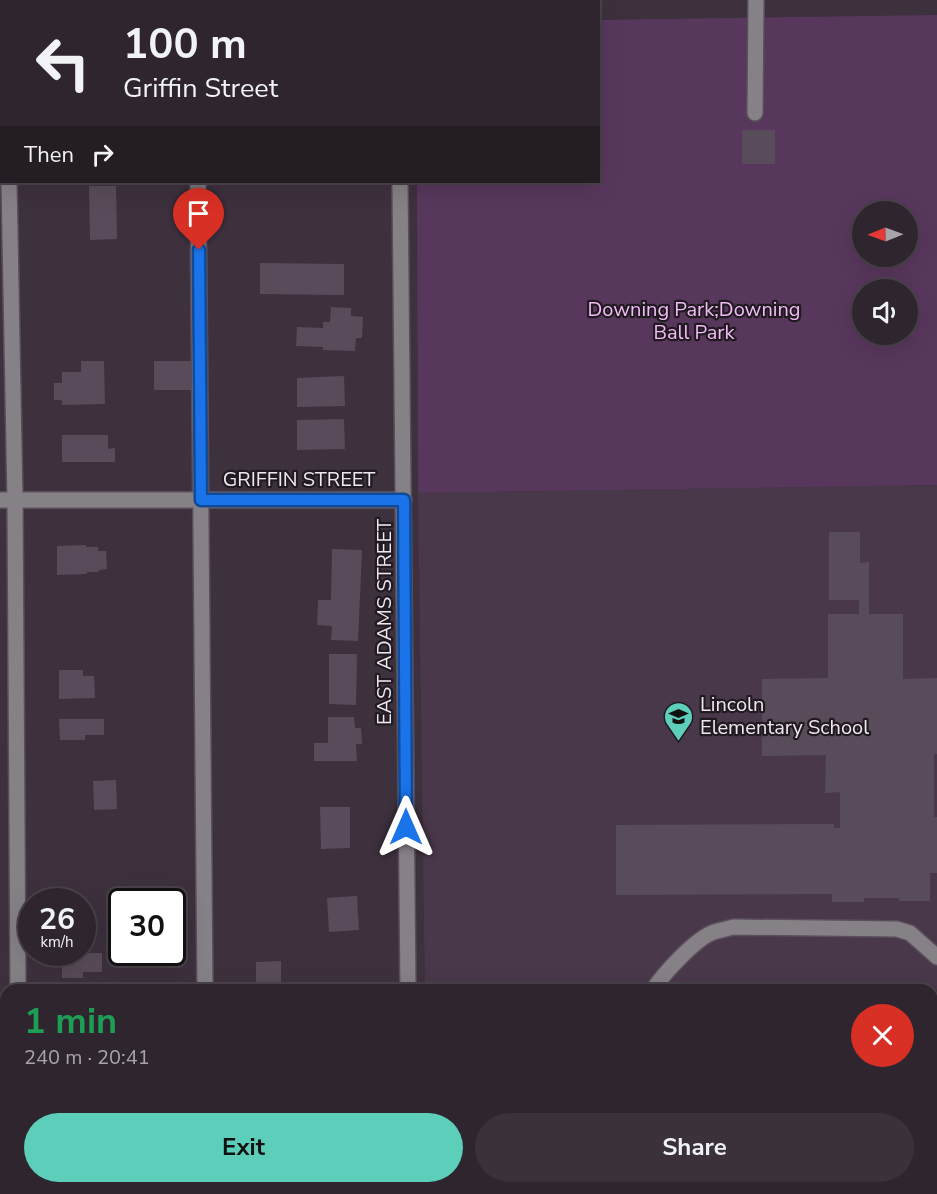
<!DOCTYPE html>
<meta charset="utf-8">
<style>
body{margin:0;font-family:"Nunito Sans",sans-serif;background:#3a313a;color:#f1f3f6;height:100vh;display:flex;flex-direction:column;font-size:22px;white-space:nowrap}
*{box-sizing:border-box;margin:0}
p{font-size:20px;color:#a7a5aa}
.icon{flex:none;width:33px;height:33px;fill:none;stroke:currentColor;stroke-width:2;stroke-linecap:round;stroke-linejoin:round}
.map{position:relative;flex:1;overflow:hidden}
.panel{position:absolute;left:0px;top:984px;width:938px;height:210px;display:flex;flex-direction:column;background:#2e252e;border-radius:18px 18px 0 0;box-shadow:0 6px 24px #0002,0 0 0 2px #49424a}
.panel>*{flex:none}
.hud{position:absolute;left:0px;top:0px;width:600px;height:183px;box-shadow:0 6px 24px #0002,0 0 0 2px #49424a;background:#2e252e;color:#f1f3f6;overflow:hidden}
.needle{width:39px;rotate:269deg}
.tools{position:absolute;left:852px;top:201px;display:grid;gap:12px}
.tools a{display:grid;place-items:center;width:66px;height:66px;border-radius:50%;background:#2e252e;box-shadow:0 6px 24px #0002,0 0 0 2px #49424a;font-size:30px}
.speed{position:absolute;left:18px;top:888px;display:flex;gap:12px;font-size:30px;font-weight:700;text-align:center}
.speed>*{display:grid;place-content:center;width:78px;height:78px;border-radius:50%;background:#2e252e;box-shadow:0 6px 24px #0002,0 0 0 2px #49424a;line-height:1}
.speed small{font-size:15px;font-weight:400}
.speed .limit{border:3px solid #111;border-radius:9px;background:#fff;color:#111}
.pin{position:absolute;display:grid;place-items:center;width:51px;height:51px;color:#fff;margin:-62px -26px;border-radius:50% 50% 50% 0;rotate:-45deg;box-shadow:0 0 6px #0007}
.pin .icon{rotate:45deg}
.me{position:absolute;width:66px;margin:-33px;rotate:0deg;stroke-linejoin:round;filter:drop-shadow(0 0 4px #0008)}
.turn{display:flex;align-items:center;gap:21px;height:126px;padding:0 24px;font-size:27px}
.turn .icon{width:78px;height:78px;stroke-width:2.5}
.turn b{display:block;font-size:42px;line-height:51px}
.then{display:flex;align-items:center;height:57px;padding:0 24px;background:#0003;gap:12px;font-size:22px}
.round{display:grid;place-items:center;flex:none;width:63px;height:63px;border-radius:32px;background:#3a313a}
.headline{display:flex;align-items:center;justify-content:space-between;height:102px;padding:0 24px}
h1{font-size:36px;font-weight:700;line-height:45px;color:#1e9e55}
.primary-button{display:flex;gap:12px;margin-top:auto;padding:12px 24px}
.primary-button a{flex:1;height:69px;border-radius:36px;background:#5cceba;color:#111;font-size:24px;font-weight:700;line-height:69px;text-align:center}
.primary-button a+a{background:#3a313a;color:#f1f3f6}
.map>svg:first-child{display:block}
.built{fill:#49384a}
.green{fill:#58375c;fill-rule:evenodd}
.building{fill:#594c5a}
.lines{fill:none;stroke-linecap:round;stroke-linejoin:round}
.minor-casing{stroke:#594e5a;stroke-width:18}
.minor{stroke:#868087;stroke-width:15}
.route-casing{stroke:#114b97;stroke-width:15}
.route{stroke:#1a73e8;stroke-width:10}
.labels{text-anchor:middle;dominant-baseline:central;stroke-width:4.5;stroke-linejoin:round;paint-order:stroke}
.park-label{font-size:20px;fill:#f2bbf7;stroke:#211b21}
.street-label{font-size:20px;fill:#efe7f0;stroke:#211b21}
.poi-label{font-size:20px;fill:#efe7f0;stroke:#211b21;text-anchor:start}
</style>
<div class="map">
<svg width="937" height="1194" viewBox="0 0 937 1194">
<rect width="100%" height="100%" fill="#3d313e"/>
<polygon class="built" points="937,485 937,990 425,990 418,493"/>
<path class="green" d="M937,15V485L418,493L417,182H598L599,20ZM862,212H908V256H862ZM862,290H908V334H862Z"/>
<g class="building">
<rect x="742" y="130" width="33" height="34"/>
<polygon points="89,186 116,186 117,239 90,240"/>
<polygon points="260,263 344,264 344,295 260,294"/>
<polygon points="331,307 351,308 351,316 363,317 362,338 356,338 355,351 323,350 323,347 296,346 297,327 323,328 323,322 330,322"/>
<polygon points="81,361 104,361 105,404 62,405 62,400 54,400 54,383 62,383 62,372 81,372"/>
<rect x="154" y="361" width="38" height="29"/>
<polygon points="344,376 345,406 297,407 297,378"/>
<polygon points="344,419 345,449 297,450 297,420"/>
<polygon points="62,435 108,435 108,449 115,448 115,462 62,462"/>
<polygon points="829,532 860,532 860,563 869,562 869,614 903,614 903,679 937,678 937,754 934,754 934,817 937,817 937,873 930,873 930,901 899,901 899,898 864,898 864,902 832,902 832,894 616,895 616,825 834,824 834,828 840,828 840,792 825,793 826,755 762,756 762,679 828,678 828,614 859,614 859,600 829,600"/>
<polygon points="86,545 86,547 98,547 98,551 106,551 107,569 99,570 99,572 87,572 87,574 57,575 57,546"/>
<polygon points="332,549 362,550 358,641 331,640 332,626 317,625 318,600 331,600"/>
<polygon points="329,654 357,654 356,705 329,704"/>
<polygon points="59,670 83,670 83,676 94,676 95,698 59,699"/>
<polygon points="328,717 354,717 355,728 361,728 362,744 356,744 357,761 314,761 314,743 328,743"/>
<polygon points="59,719 104,719 104,735 85,735 85,740 60,740"/>
<polygon points="116,780 117,809 94,810 93,781"/>
<polygon points="320,807 350,807 350,848 321,849"/>
<polygon points="357,896 359,930 329,932 327,898"/>
<polygon points="62,953 102,953 102,972 83,972 83,978 62,978"/>
<polygon points="281,961 281,990 256,990 256,962"/>
<polygon points="68,1188 100,1188 101,1194 68,1194"/>
<rect x="234" y="1188" width="27" height="6"/>
<rect x="331" y="1188" width="37" height="6"/>
<rect x="479" y="1188" width="21" height="6"/>
<polygon points="696,1188 849,1188 849,1192 696,1191"/>
</g>
<g class="lines">
<defs>
<g id="minor">
<polyline points="6,0 6,2"/>
<polyline points="197,0 197,2"/>
<polyline points="397,0 397,2"/>
<polyline points="755,113 756,0"/>
<polyline points="9,182 15,500 18,990"/>
<polyline points="198,182 205,990"/>
<polyline points="400,182 408,990"/>
<polyline points="0,500 404,500"/>
<path d="M653,990C663,974 696,938 714,932C720,930 727,929 733,927L897,929L910,933L937,957"/>
<polyline points="0,1015 6,1015"/>
<polyline points="932,1015 937,1015"/>
<polyline points="20,1188 20,1194"/>
<polyline points="409,1188 409,1194"/>
<polyline points="909,1188 909,1194"/>
</g>
</defs>
<use href="#minor" class="minor-casing"/>
<use href="#minor" class="minor"/>
</g>
<g class="lines">
<defs>
<polyline id="route" points="199,250 201,500 404,500 406,827"/>
</defs>
<use href="#route" class="route-casing"/>
<use href="#route" class="route"/>
</g>
<defs>
<symbol id="school-pin" viewBox="-11 -11 22 30"><path d="M0 17L-7.5 6A9.5 9.5 0 1 1 7.5 6Z" fill="#5cceba" stroke="#211b21"/><path d="M0-5L7-2L0 1L-7-2ZM-4 1L0 2.5L4 1V4Q0 6-4 4Z" fill="#111"/></symbol>
</defs>
<g fill-rule="evenodd">
<use href="#school-pin" x="662" y="700" width="33" height="45"/>
</g>
<g class="labels">
<g class="park-label">
<text x="694" y="309">Downing Park;Downing<tspan x="694" dy="23">Ball Park</tspan></text>
</g>
<g class="street-label">
<text x="299" y="479">GRIFFIN STREET</text>
<text transform="translate(384 622) rotate(-90)">EAST ADAMS STREET</text>
</g>
<g class="poi-label">
<text x="700" y="704">Lincoln<tspan x="700" dy="23">Elementary School</tspan></text>
</g>
</g>
</svg>
<div class="tools">
<a><svg class="needle" viewBox="-14 -14 28 28"><path d="M0-13l5 13h-10z" fill="#e53935"/><path d="M0 13l5-13h-10z" fill="#a7a5aa"/></svg></a>
<a><svg class="icon" aria-label="sound" viewBox="0 0 24 24"><path d="M4 9h4l5-4v14l-5-4H4zM17 9q2 3 0 6"/></svg></a>
</div>
<div class="speed"><div>26<small>km/h</small></div><div class="limit">30</div></div>
<div class="pin" style="left:199px;top:250px;background:#d93025"><svg class="icon" aria-label="arrive" viewBox="0 0 24 24"><path d="M6 21V4h12l-3 4 3 4H6"/></svg></div>
<svg class="me" style="left:406px;top:827px" viewBox="-20 -20 40 40"><path d="M0-17L14 15 0 8-14 15z" fill="#1a73e8" stroke="#fff" stroke-width="4"/></svg>
<div class="hud">
<div class="turn"><svg class="icon" aria-label="left" viewBox="0 0 24 24"><path d="M17 20v-9H6M10 6l-5 5 5 5"/></svg><div><b>100 m</b>Griffin Street</div></div>
<div class="then">Then<svg class="icon" aria-label="right" viewBox="0 0 24 24"><path d="M7 20v-9h11M14 6l5 5-5 5"/></svg></div>
</div>
<section class="panel">
<div class="headline"><div><h1>1 min</h1><p>240 m · 20:41</p></div><a class="round" style="background:#d93025;color:#fff"><svg class="icon" aria-label="close" viewBox="0 0 24 24"><path d="M6 6l12 12M18 6L6 18"/></svg></a></div>
<div class="primary-button"><a>Exit</a><a>Share</a></div>
</section>
</div>
